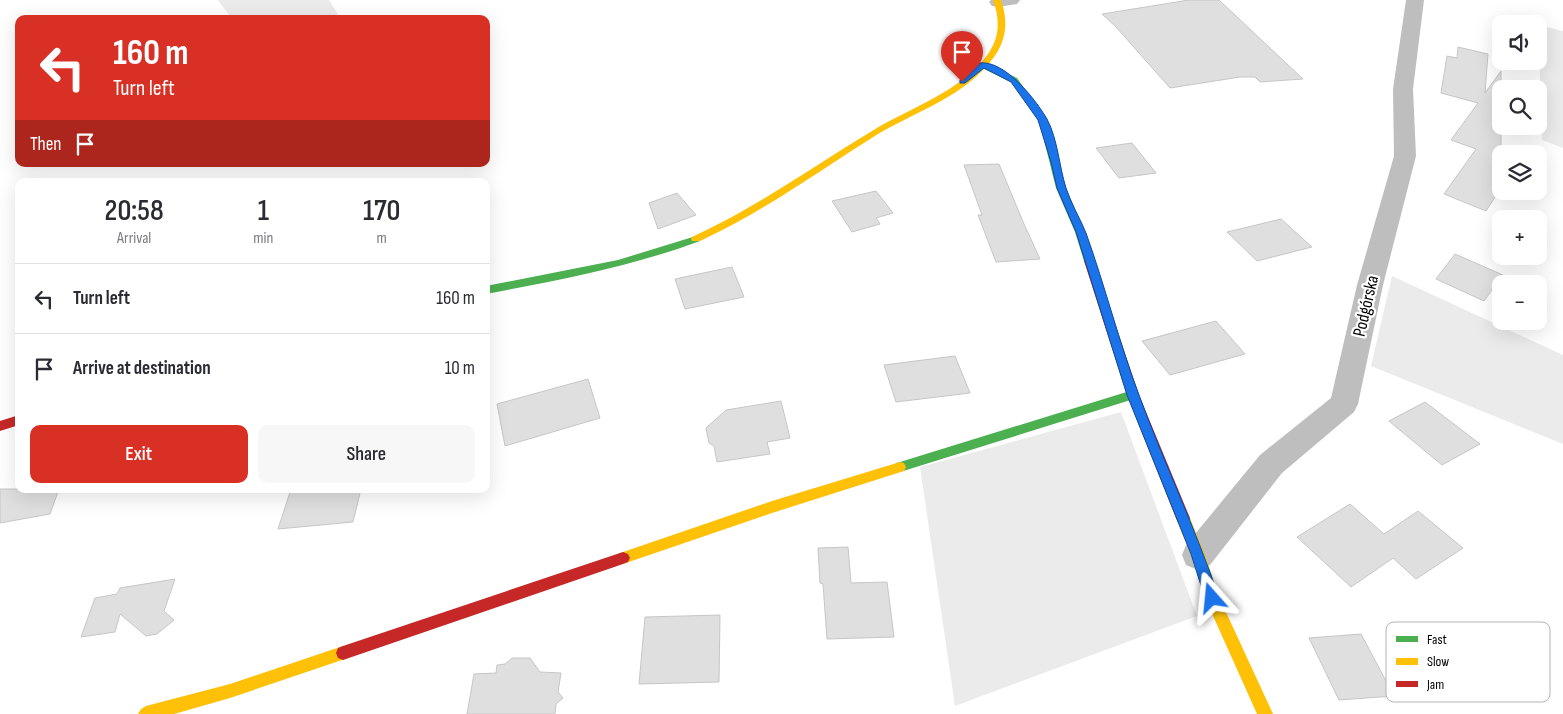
<!DOCTYPE html>
<meta charset="utf-8">
<style>
body{margin:0;font-family:"Sofia Sans Condensed",sans-serif;background:#f7f7f7;color:#2b2b33;height:100vh;display:flex;flex-direction:column;font-size:19px;white-space:nowrap}
*{box-sizing:border-box;margin:0}
p{font-size:16px;color:#7c7c81}
.icon{flex:none;width:28px;height:28px;fill:none;stroke:currentColor;stroke-width:2;stroke-linecap:round;stroke-linejoin:round}
.map{position:relative;flex:1;overflow:hidden}
.panel{position:absolute;left:15px;top:178px;width:475px;height:315px;display:flex;flex-direction:column;background:#fff;border-radius:10px;box-shadow:0 5px 20px #0002}
.panel>*{flex:none}
.top-card{position:absolute;left:15px;top:15px;width:475px;height:152px;border-radius:10px;box-shadow:0 5px 20px #0002;background:#d93025;color:#fff;overflow:hidden}
.tools{position:absolute;left:1492px;top:15px;display:grid;gap:10px}
.tools a{display:grid;place-items:center;width:55px;height:55px;border-radius:10px;background:#fff;box-shadow:0 5px 20px #0002;font-size:25px}
.pin{position:absolute;display:grid;place-items:center;width:42px;height:42px;color:#fff;margin:-51px -21px;border-radius:50% 50% 50% 0;rotate:-45deg;box-shadow:0 0 5px #0007}
.pin .icon{rotate:45deg}
.me{position:absolute;width:55px;margin:-28px;rotate:342deg;stroke-linejoin:round;filter:drop-shadow(0 0 4px #0008)}
.turn{display:flex;align-items:center;gap:18px;height:105px;padding:0 15px;font-size:22px}
.turn .icon{width:65px;height:65px;stroke-width:2.5}
.turn b{display:block;font-size:35px;line-height:42px}
.then{display:flex;align-items:center;height:48px;padding:0 15px;background:#0003;gap:10px;font-size:19px}
.eta{display:flex;justify-content:space-evenly;align-items:center;height:85px;text-align:center}
.eta b{font-size:30px;font-weight:600;line-height:35px}
.cta{display:flex;gap:10px;margin-top:auto;padding:10px 15px}
.cta a{flex:1;height:58px;border-radius:10px;background:#d93025;color:#fff;font-size:20px;font-weight:600;line-height:58px;text-align:center}
.cta a+a{background:#f7f7f7;color:#2b2b33}
ul{padding:0;list-style:none}
li{display:flex;align-items:center;gap:15px;height:70px;padding:0 15px;border-top:1px solid #e1e1e2}
li div{flex:1}
li b{display:block;font-size:19px}
li em{font-style:normal}
.map>svg:first-child{display:block}
.green{fill:#ebebeb}
.building{fill:#dfdfdf;stroke:#c6c6c6}
.lines{fill:none;stroke-linecap:round;stroke-linejoin:round}
.street{fill:#bebebe;fill-rule:evenodd}
.fast{fill:#4caf50;fill-rule:evenodd}
.slow{fill:#ffc107;fill-rule:evenodd}
.jam{fill:#c62828;fill-rule:evenodd}
.route{fill:#1a73e8;stroke:#114b97}
.labels{text-anchor:middle;dominant-baseline:central;stroke-width:4.5;stroke-linejoin:round;paint-order:stroke}
.street-label{font-size:18px;fill:#000;stroke:#fff}
.key{fill:#fff;stroke:#b2b2b2;stroke-width:1}
.key-label{font-size:14px;fill:#000}
</style>
<div class="map">
<svg width="1563" height="714" viewBox="0 0 1563 714">
<rect width="100%" height="100%" fill="#fff"/>
<g class="green">
<polygon points="218,0 329,0 340,18 232,19"/>
<polygon points="1547,27 1563,31 1563,148 1542,140 1539,51"/>
<polygon points="1392,276 1563,355 1563,444 1371,366"/>
<polygon points="1121,412 1197,616 955,706 920,467"/>
</g>
<g class="building">
<polygon points="1189,0 1219,0 1303,79 1260,82 1255,77 1240,77 1170,88 1116,27 1102,14"/>
<polygon points="1458,47 1488,54 1485,93 1501,71 1501,188 1486,211 1444,194 1476,149 1451,140 1478,103 1441,93 1447,56 1457,58"/>
<polygon points="1132,143 1156,173 1119,178 1096,148"/>
<polygon points="999,164 1024,224 1040,259 996,262 978,215 982,215 964,165"/>
<polygon points="876,191 893,213 876,218 880,224 852,232 832,201"/>
<polygon points="677,193 696,215 658,229 649,203"/>
<polygon points="1281,219 1312,247 1257,261 1227,232"/>
<polygon points="1455,254 1503,275 1484,301 1436,279"/>
<polygon points="732,267 744,297 685,309 675,279"/>
<polygon points="1216,321 1245,354 1170,375 1142,341"/>
<polygon points="955,356 970,393 896,402 884,365"/>
<polygon points="588,379 600,418 505,446 497,404"/>
<polygon points="781,401 790,438 767,442 770,454 717,462 714,446 709,443 706,428 726,410"/>
<polygon points="1425,402 1480,444 1442,465 1389,421"/>
<polygon points="0,489 59,489 50,514 0,523"/>
<polygon points="291,489 361,489 353,522 278,529"/>
<polygon points="1350,504 1384,534 1418,511 1463,548 1416,579 1393,558 1351,587 1297,537"/>
<polygon points="848,547 851,583 887,582 894,637 827,639 823,584 820,583 818,548"/>
<polygon points="175,579 164,611 174,620 157,634 146,636 120,614 115,632 81,637 95,598 117,594 120,588"/>
<polygon points="720,615 719,682 639,684 645,617"/>
<polygon points="1361,634 1394,696 1339,700 1309,638"/>
<polygon points="512,658 530,658 540,672 561,673 558,692 563,698 556,704 555,714 467,714 474,674 496,673 497,665 505,664"/>
</g>
<g class="lines">
<g class="street">
<polygon points="991,0 1020,0 1017,4 998,7 992,6 989,2"/>
<polygon points="1406,0 1424,0 1413,89 1416,156 1383,285 1358,404 1354,412 1282,473 1210,565 1198,570 1186,565 1182,555 1186,545 1260,455 1331,398 1357,285 1394,156 1393,89"/>
</g>
<g class="fast">
<polygon points="980,63 986,63 1017,78 1047,120 1066,188 1085,232 1094,261 1093,263 1085,263 1084,261 1075,232 1056,188 1039,120 1011,82 980,67"/>
<path d="M696,236L700,237L701,239L700,241C630,267 559,280 486,294V286L618,260Z"/>
<polygon points="1133,390 1137,392 1139,395 1137,398 900,472 896,471 894,467 896,463 900,462"/>
</g>
<g class="slow">
<path d="M993,0H1001C1008,20 1007,39 994,57C966,96 917,111 878,134C819,171 763,212 700,241H692L691,239L692,237C756,208 812,167 872,131C911,107 961,92 988,54C1000,37 1000,19 993,0Z"/>
<polygon points="900,462 904,463 906,467 904,471 772,513 623,564 618,562 616,558 618,554 623,552 772,501"/>
<polygon points="1183,512 1188,514 1190,518 1205,555 1219,597 1273,714 1257,714 1205,598 1191,555 1176,518 1178,514"/>
<polygon points="343,646 348,648 350,653 348,658 230,698 174,714 138,714 141,709 146,706 230,684"/>
</g>
<g class="jam">
<polygon points="1089,258 1094,261 1139,395 1190,518 1188,522 1183,524 1178,522 1176,518 1127,395 1084,261"/>
<polygon points="19,415 19,425 0,431 0,421"/>
<polygon points="623,552 628,554 630,558 628,562 623,564 343,660 338,658 336,653 338,648 343,646"/>
</g>
</g>
<path class="route" d="M980,63C1005,60 1036,100 1047,119C1058,140 1059,166 1066,188C1071,204 1080,218 1086,233C1105,286 1119,342 1139,395C1164,463 1196,529 1219,598L1217,603L1212,605L1207,603L1205,598L1191,554L1127,395L1076,232L1057,188L1051,162L1038,120L1011,82L984,68L965,83H960V80Z"/>
<g class="labels">
<g class="street-label">
<text transform="translate(1366 306) rotate(-77)">Podgórska</text>
</g>
</g>
<rect x="1386" y="622" width="164" height="80" rx="8" class="key"/>
<rect x="1396" y="636" width="22" height="6" fill="#4caf50"/>
<rect x="1396" y="658" width="22" height="7" fill="#ffc107"/>
<rect x="1396" y="681" width="22" height="6" fill="#c62828"/>
<g class="key-label">
<text x="1427" y="644">Fast</text>
<text x="1427" y="666">Slow</text>
<text x="1427" y="689">Jam</text>
</g>
</svg>
<div class="tools">
<a><svg class="icon" aria-label="sound" viewBox="0 0 24 24"><path d="M4 9h4l5-4v14l-5-4H4zM17 9q2 3 0 6"/></svg></a>
<a><svg class="icon" aria-label="search" viewBox="0 0 24 24"><circle cx="10" cy="10" r="6"/><path d="M15 15l6 6"/></svg></a>
<a><svg class="icon" aria-label="layers" viewBox="0 0 24 24"><path d="M12 4l9 5-9 5-9-5zM3 14l9 5 9-5"/></svg></a>
<a>+</a>
<a>−</a>
</div>
<div class="pin" style="left:962px;top:82px;background:#d93025"><svg class="icon" aria-label="arrive" viewBox="0 0 24 24"><path d="M6 21V4h12l-3 4 3 4H6"/></svg></div>
<svg class="me" style="left:1212px;top:598px" viewBox="-20 -20 40 40"><path d="M0-17L14 15 0 8-14 15z" fill="#1a73e8" stroke="#fff" stroke-width="4"/></svg>
<div class="top-card">
<div class="turn"><svg class="icon" aria-label="left" viewBox="0 0 24 24"><path d="M17 20v-9H6M10 6l-5 5 5 5"/></svg><div><b>160 m</b>Turn left</div></div>
<div class="then">Then<svg class="icon" aria-label="arrive" viewBox="0 0 24 24"><path d="M6 21V4h12l-3 4 3 4H6"/></svg></div>
</div>
<section class="panel">
<div class="eta">
<div><b>20:58</b><p>Arrival</p></div>
<div><b>1</b><p>min</p></div>
<div><b>170</b><p>m</p></div>
</div>
<ul>
<li><svg class="icon" aria-label="left" viewBox="0 0 24 24"><path d="M17 20v-9H6M10 6l-5 5 5 5"/></svg><div><b>Turn left</b></div><em>160 m</em></li>
<li><svg class="icon" aria-label="arrive" viewBox="0 0 24 24"><path d="M6 21V4h12l-3 4 3 4H6"/></svg><div><b>Arrive at destination</b></div><em>10 m</em></li>
</ul>
<div class="cta"><a>Exit</a><a>Share</a></div>
</section>
</div>
